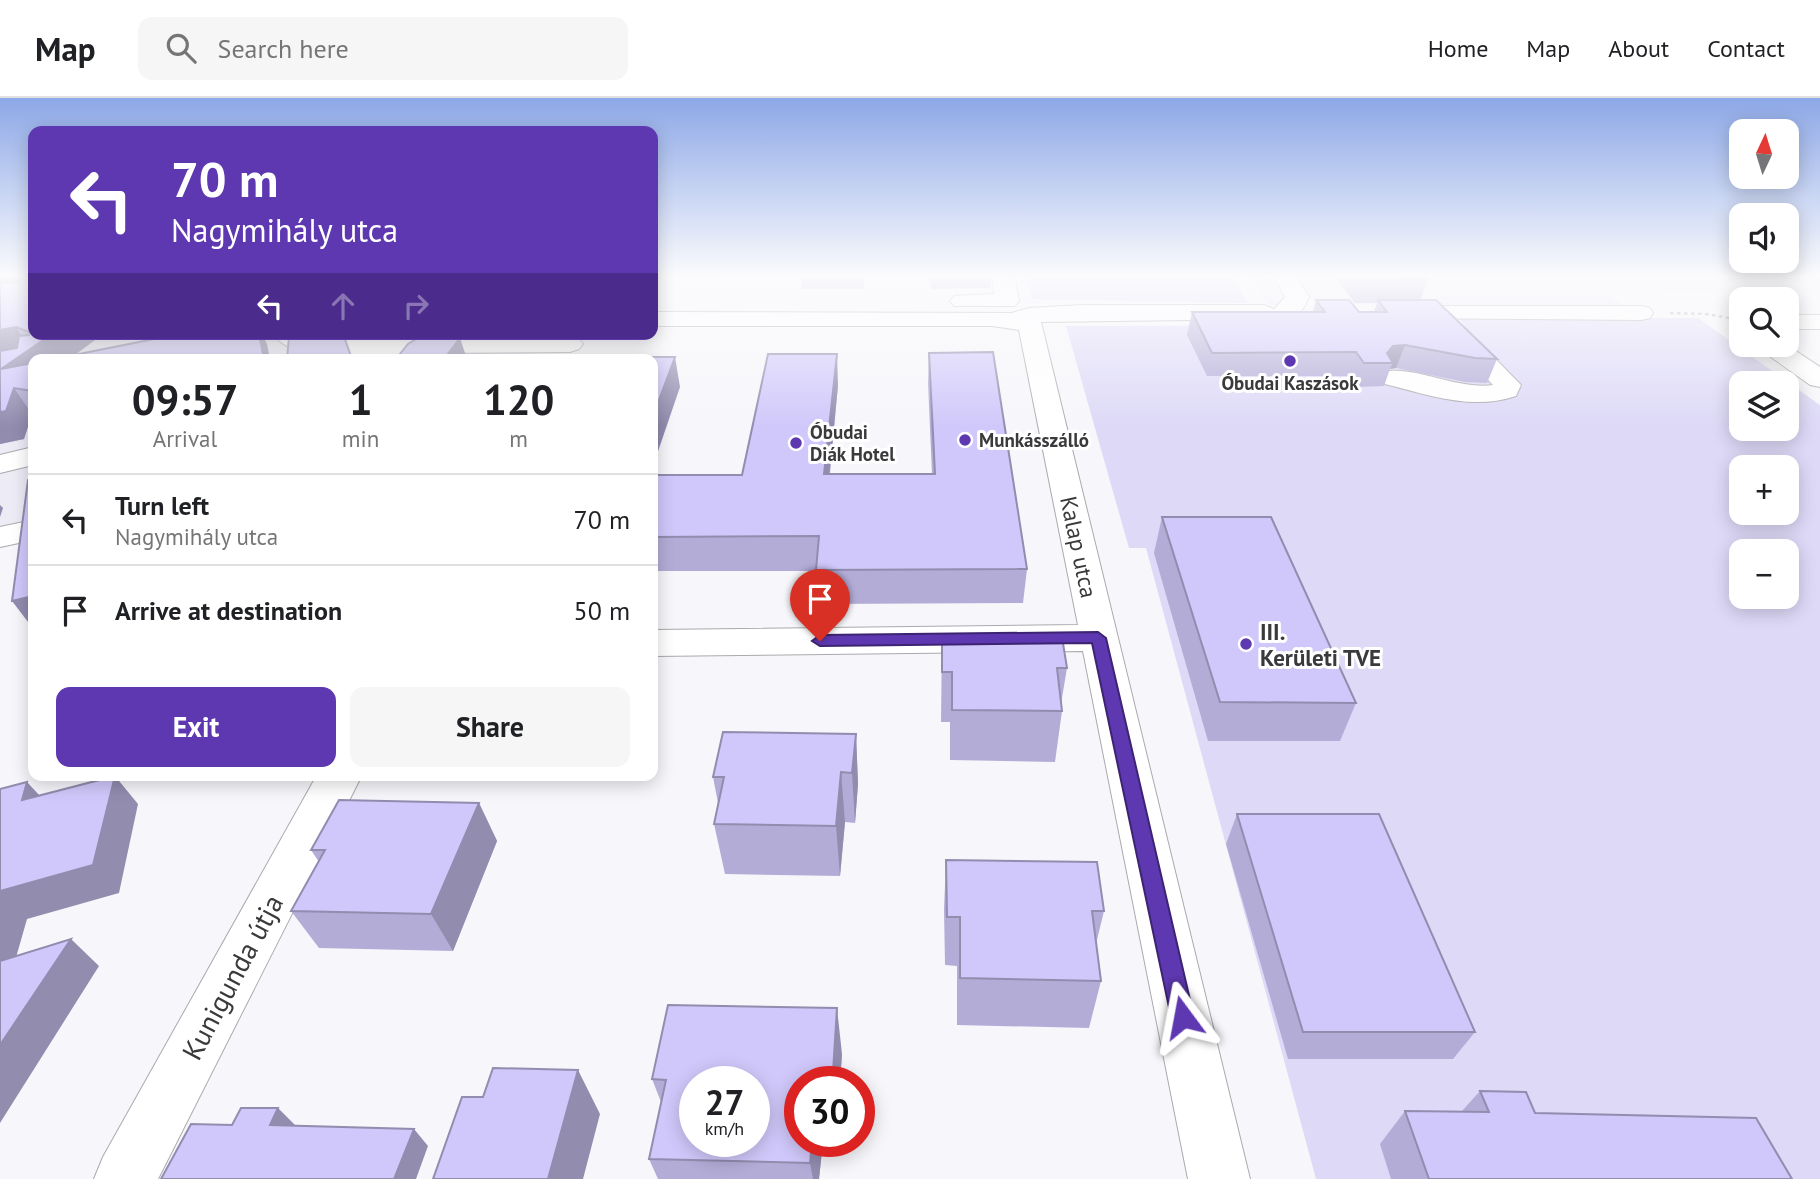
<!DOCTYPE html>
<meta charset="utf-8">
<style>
body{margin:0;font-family:"PT Sans",sans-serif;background:#f6f6f6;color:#202124;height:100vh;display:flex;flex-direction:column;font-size:26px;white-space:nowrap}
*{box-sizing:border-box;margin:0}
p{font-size:23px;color:#757577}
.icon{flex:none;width:38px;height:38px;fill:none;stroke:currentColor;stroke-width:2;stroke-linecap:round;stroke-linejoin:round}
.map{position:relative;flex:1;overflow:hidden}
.drawer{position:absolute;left:28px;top:256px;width:630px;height:427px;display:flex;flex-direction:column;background:#fff;border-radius:14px;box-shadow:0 4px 18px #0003}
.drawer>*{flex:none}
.guide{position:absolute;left:28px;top:28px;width:630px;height:214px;border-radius:14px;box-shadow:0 4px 18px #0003;background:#5e38b0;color:#fff;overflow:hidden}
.needle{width:46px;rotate:4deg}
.controls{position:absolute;left:1729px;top:21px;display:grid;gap:14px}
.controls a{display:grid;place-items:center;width:70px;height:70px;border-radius:14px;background:#fff;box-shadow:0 4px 18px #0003;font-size:35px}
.speed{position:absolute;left:679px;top:968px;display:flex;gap:14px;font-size:35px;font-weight:700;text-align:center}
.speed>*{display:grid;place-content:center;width:91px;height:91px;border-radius:50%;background:#fff;box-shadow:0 4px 18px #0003;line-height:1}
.speed small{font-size:18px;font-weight:400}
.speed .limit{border:10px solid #d22;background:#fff;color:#111}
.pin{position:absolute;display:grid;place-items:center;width:60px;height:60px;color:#fff;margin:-72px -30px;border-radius:50% 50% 50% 0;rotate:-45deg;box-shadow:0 0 7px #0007}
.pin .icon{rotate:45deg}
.me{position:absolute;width:77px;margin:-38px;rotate:347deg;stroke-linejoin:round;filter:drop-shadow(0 0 5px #0008)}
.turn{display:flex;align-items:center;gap:24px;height:147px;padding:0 28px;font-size:32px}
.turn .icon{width:91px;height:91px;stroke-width:2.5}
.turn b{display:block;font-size:49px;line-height:60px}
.lanes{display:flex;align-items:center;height:66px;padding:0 28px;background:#0003;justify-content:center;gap:35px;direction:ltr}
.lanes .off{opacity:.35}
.eta{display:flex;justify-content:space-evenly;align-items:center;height:119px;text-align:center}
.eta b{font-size:42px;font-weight:800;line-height:49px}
.primary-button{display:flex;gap:14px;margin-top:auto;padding:14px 28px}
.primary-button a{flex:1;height:80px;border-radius:14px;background:#5e38b0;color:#fff;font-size:28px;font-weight:800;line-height:80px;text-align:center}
.primary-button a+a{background:#f6f6f6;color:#202124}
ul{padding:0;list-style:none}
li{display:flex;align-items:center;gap:21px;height:91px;padding:0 28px;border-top:2px solid #e0e0e0}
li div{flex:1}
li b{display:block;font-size:26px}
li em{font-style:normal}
header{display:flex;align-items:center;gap:42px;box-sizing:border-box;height:98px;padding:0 35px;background:#fff;border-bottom:2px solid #e0e0e0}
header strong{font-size:33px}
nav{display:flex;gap:38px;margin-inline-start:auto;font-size:24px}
.search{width:490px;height:63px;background:#f6f6f6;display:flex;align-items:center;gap:18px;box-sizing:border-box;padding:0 24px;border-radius:14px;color:#757577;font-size:26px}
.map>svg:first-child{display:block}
.built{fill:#ecebf6}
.green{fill:#ddd9f7;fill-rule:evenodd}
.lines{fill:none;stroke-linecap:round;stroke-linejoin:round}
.minor-casing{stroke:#aaa9ad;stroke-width:2}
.path{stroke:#afafb2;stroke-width:2.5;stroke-dasharray:3.5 3.5;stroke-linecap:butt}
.minor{fill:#fff;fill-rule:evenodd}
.wall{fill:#b3acd7}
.shaded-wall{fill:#928caf}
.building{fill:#d0c8fa;stroke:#928caf;stroke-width:2;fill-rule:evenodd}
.route{fill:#5e38b0;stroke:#3d2472;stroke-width:2}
.poi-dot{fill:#5e38b0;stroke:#fff;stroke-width:2.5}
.labels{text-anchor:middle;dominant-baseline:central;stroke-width:6;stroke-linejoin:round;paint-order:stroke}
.far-poi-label{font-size:19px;font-weight:bold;fill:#3a3a3c;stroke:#fff;text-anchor:start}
.street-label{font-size:23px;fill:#3a3a3c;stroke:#fff}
.poi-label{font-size:23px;font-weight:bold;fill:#3a3a3c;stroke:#fff;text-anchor:start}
.near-street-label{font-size:28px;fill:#3a3a3c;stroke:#fff}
</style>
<header>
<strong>Map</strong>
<div class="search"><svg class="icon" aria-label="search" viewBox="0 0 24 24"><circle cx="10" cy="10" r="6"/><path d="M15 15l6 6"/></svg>Search here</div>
<nav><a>Home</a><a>Map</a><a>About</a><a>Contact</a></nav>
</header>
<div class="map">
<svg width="1820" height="1081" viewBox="0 0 1820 1081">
<rect width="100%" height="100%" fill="#f7f7fb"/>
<g class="built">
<polygon points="0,177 33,236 544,236 529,261 33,261 33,426 0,432"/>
<polygon points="1250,177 1820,177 1820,194 1604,192 1623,208 1321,206 1315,200 1276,200 1278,206 1270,209"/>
</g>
<g class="green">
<polygon points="1028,177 1233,177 1247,205 1031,201"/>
<path d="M1459,220H1698L1820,307V1081H1316L1146,450H1129L1066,228L1464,227ZM1741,285H1787V331H1741ZM1741,369H1787V415H1741ZM1741,453H1787V499H1741Z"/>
</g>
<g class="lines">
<defs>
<g id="minor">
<polygon points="992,177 1014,177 1019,203 1015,208 954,208 950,203 954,198 994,196"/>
<path d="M1279,177H1303L1299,183L1309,199C1298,228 1284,216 1264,221L1041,224L1250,1081H1188L1083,553L653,558V532L1078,527L1019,232L992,228H653V214L1012,215L1029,210L1083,207H1264L1274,211L1285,199L1276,182Z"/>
<polygon points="1398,208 1641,208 1650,210 1653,215 1650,220 1641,222 1389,220 1386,215 1389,210"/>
<rect x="1787" y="217" width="33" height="14"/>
<path d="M1457,228L1466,231L1521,287L1516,298C1472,313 1429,297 1385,286L1381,280L1385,274C1413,267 1457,292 1493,287L1444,236L1448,231Z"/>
<path d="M273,236H303L345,242L570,238L579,241L583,246L579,251L570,254L421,255L417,261H391L394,256C363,258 292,265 273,236Z"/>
<polygon points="1757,247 1787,247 1820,269 1820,289 1810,287 1761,252"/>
<polygon points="33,349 33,367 0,375 0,357"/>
<polygon points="33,422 33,442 0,449 0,429"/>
<polygon points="317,677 362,677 158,1081 94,1081 103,1059"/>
</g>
</defs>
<use href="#minor" class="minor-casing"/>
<polyline class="path" points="1670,215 1706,216 1741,222"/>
<use href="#minor" class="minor"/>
</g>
<g class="wall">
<polygon points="0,177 103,236 75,257 267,246 33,261 33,317 32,316 24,341 0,346"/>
<polygon points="662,177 737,177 737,178 662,179"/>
<polygon points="801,177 864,177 864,191 802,191"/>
<polygon points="930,177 991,177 990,190 931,191"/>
<polygon points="1340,177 1424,177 1428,181 1420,202 1497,261 1487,285 1465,284 1396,270 1390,271 1384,288 1356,289 1348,278 1207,278 1187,237 1192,214 1313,214 1316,202 1359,214 1374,214 1377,205 1355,205 1338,183"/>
<polygon points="929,255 1027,471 1023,505 819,506 816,473 653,473 653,377 742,377 838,287 830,376 932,376 928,285"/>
<polygon points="1162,419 1356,605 1340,643 1208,643 1154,455"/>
<polygon points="942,537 1067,570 1061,606 1062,613 1055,664 950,662 950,624 941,624"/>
<polygon points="856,636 858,686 855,725 845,724 840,778 725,776 714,726 718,705 713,679"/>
<polygon points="479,705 497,743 453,853 319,850 291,813 319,764 311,752"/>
<polygon points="1237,716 1475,934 1453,961 1288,961 1226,746"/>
<polygon points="946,762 1104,813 1096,846 1101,883 1089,930 957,927 957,868 945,867 944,811"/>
<polygon points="842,956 840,984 800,984 823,1043 819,1081 658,1081 649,1061 661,1004 652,981"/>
<polygon points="1480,993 1535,1015 1792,1081 1391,1081 1380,1046 1405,1013 1462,1013"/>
</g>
<g class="shaded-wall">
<polygon points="0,177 26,177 33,188 0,193"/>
<polygon points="16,229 30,251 52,236 103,236 69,261 33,261 33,287 14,290 32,316 24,341 0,346 0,232"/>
<polygon points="259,236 262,236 267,246 270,261 264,261"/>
<polygon points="460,240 466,258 464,261 444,261"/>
<polygon points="1405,247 1396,270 1390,271 1393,265 1387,255 1393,248"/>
<polygon points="837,256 838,287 826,410 824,376"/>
<polygon points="675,259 680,289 653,368 653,318"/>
<polygon points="0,407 3,410 0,419"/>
<polygon points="33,498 33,523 28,524 12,503"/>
<polygon points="856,636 858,686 855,725 852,675"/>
<polygon points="841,674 845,724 840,778 836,728"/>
<polygon points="115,678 138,706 119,795 27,821 5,898 0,894 0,793"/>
<polygon points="27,684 53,712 22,702"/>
<polygon points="479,705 497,743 453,853 431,816"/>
<polygon points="71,841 99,868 0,1025 0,947"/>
<polygon points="837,910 842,956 840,984 834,984 833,974"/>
<polygon points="578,972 600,1016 583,1081 548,1081"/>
<polygon points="278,1010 296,1028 270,1027"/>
<polygon points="414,1031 428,1048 416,1081 394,1081"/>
<polygon points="812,1043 823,1043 819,1081 813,1081 810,1065"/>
</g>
<g class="building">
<polygon points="21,177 33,177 33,236 52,236 1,271 33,265 33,293 14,290 6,313 0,314 0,253 17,250 19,238 29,237 29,234 16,229 0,232 0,186 20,183"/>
<polygon points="1360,177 1424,177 1428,181 1363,180"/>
<polygon points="1316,202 1349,202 1359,214 1387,214 1378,202 1436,202 1497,261 1475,260 1405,247 1393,248 1387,255 1393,265 1364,265 1356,254 1212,255 1192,214 1325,214"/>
<polygon points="179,236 259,236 264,261 54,261"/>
<polygon points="301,236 343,236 352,261 287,261 289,239"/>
<polygon points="460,240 444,261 396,261 408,246 416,241"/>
<polygon points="993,254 1027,471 816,472 819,438 653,439 653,377 742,377 768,256 837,256 824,376 935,376 929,255"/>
<polygon points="609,259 675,259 653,318 653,261 608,261"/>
<polygon points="33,381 33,498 12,503 28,382"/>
<polygon points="1162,419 1271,419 1356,605 1220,604"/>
<polygon points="942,537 1062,539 1067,570 1057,570 1062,613 952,612 952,574 942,574"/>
<polygon points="723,634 856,636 852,675 841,674 836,728 714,726 724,679 713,679"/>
<polygon points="115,678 93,767 0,793 0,691 27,684 22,702"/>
<polygon points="339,702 479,705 431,816 291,813 325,752 311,752"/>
<polygon points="1237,716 1379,716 1475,934 1303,934"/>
<polygon points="946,762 1097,764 1104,813 1092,813 1101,883 960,880 960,819 947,819"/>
<polygon points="71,841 0,947 0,863"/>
<path d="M668,907L837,910L833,974L819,973L818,984H800V1043H812L810,1065L649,1061L666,982L652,981ZM695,984H754V1043H695Z"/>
<polygon points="493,970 578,972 548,1081 433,1081 462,999 483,999"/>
<polygon points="1480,993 1526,994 1535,1015 1756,1020 1792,1081 1429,1081 1405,1013 1489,1014"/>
<polygon points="241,1010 278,1010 270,1027 414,1031 394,1081 161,1081 191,1026 232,1027"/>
</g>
<linearGradient id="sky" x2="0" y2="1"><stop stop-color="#8da8e7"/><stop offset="0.54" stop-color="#fbfbfd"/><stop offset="1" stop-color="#fbfbfd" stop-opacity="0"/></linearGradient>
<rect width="1820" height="329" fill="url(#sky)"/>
<polygon class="route" points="1098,534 1106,540 1194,919 1191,926 1183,929 1175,926 1171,919 1092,545 820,548 812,543 820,537"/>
<g class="poi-dot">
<circle cx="1290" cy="263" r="7"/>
<circle cx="965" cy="342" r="7"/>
<circle cx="796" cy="345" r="7"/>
<circle cx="1246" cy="546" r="7"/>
</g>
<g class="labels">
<g class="far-poi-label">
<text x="1290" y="285" text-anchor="middle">Óbudai Kaszások</text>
<text x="810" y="334">Óbudai<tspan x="810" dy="22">Diák Hotel</tspan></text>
<text x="979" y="342">Munkásszálló</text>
</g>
<g class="street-label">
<text transform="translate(1079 449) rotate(78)">Kalap utca</text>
</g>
<g class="poi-label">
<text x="1260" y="533">III.<tspan x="1260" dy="26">Kerületi TVE</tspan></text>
</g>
<g class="near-street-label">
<text transform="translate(232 879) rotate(-62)">Kunigunda útja</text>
</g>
</g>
</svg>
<div class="controls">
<a><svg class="needle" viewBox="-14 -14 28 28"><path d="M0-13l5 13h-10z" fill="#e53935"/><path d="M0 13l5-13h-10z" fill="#757577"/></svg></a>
<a><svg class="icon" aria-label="sound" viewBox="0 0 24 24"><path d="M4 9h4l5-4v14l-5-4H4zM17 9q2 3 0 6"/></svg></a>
<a><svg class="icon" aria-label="search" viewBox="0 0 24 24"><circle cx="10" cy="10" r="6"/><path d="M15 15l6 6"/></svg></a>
<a><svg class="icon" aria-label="layers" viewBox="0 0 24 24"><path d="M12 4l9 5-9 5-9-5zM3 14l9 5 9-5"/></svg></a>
<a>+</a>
<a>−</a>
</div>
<div class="speed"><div>27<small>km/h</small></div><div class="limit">30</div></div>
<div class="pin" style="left:820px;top:543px;background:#d93025"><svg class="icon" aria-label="arrive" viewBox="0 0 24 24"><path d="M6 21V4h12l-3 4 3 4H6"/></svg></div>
<svg class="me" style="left:1183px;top:919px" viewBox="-20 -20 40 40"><path d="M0-17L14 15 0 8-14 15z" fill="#5e38b0" stroke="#fff" stroke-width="4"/></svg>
<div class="guide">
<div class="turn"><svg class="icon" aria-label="left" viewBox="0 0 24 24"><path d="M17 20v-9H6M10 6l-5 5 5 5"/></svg><div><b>70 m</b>Nagymihály utca</div></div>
<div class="lanes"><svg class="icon" aria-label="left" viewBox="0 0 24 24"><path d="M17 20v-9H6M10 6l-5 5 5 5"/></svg><svg class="icon off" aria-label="ahead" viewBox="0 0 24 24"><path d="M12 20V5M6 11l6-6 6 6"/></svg><svg class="icon off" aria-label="right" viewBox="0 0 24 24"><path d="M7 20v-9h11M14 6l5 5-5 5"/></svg></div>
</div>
<section class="drawer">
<div class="eta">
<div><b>09:57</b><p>Arrival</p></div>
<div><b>1</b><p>min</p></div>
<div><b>120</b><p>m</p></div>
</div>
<ul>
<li><svg class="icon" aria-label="left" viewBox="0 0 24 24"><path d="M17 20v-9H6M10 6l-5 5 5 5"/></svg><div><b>Turn left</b><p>Nagymihály utca</p></div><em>70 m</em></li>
<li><svg class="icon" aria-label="arrive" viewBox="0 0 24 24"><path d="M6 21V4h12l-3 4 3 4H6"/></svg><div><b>Arrive at destination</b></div><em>50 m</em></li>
</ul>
<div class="primary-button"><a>Exit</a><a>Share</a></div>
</section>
</div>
